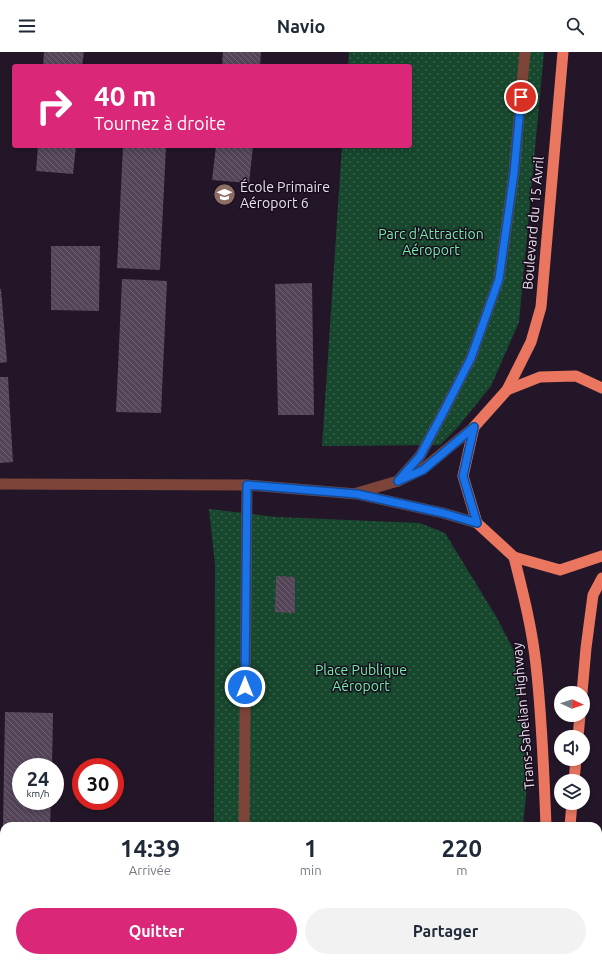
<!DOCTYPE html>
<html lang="fr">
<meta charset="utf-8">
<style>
body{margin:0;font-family:Ubuntu,sans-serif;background:#f2f2f3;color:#1f2937;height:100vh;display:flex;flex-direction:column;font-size:15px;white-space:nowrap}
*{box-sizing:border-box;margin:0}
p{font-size:13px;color:#747a83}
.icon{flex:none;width:22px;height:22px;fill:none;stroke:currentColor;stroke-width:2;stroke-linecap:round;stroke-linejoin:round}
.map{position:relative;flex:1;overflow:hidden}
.side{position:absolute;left:0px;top:770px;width:602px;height:140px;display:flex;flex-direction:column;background:#fff;border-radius:12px 12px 0 0;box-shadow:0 2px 6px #0003}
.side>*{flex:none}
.hud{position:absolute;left:12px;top:12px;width:400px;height:84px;border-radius:4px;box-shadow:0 2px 6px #0003;background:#db2777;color:#fff;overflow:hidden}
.needle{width:26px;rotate:93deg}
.fabs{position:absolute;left:554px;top:634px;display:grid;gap:8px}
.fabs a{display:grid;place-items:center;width:36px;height:36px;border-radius:50%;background:#fff;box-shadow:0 2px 6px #0003;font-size:20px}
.speed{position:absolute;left:12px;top:706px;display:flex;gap:8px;font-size:20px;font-weight:700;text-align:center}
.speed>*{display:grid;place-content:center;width:52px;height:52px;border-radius:50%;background:#fff;box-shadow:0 2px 6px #0003;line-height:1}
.speed small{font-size:10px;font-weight:400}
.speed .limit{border:6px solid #d22;background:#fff;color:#111}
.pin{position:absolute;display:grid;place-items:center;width:34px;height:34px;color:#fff;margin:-17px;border:2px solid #fff;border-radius:50%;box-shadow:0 1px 4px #0007}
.me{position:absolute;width:44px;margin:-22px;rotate:0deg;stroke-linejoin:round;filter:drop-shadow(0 0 3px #0008)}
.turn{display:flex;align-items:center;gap:14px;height:84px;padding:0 16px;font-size:18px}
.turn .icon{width:52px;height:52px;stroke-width:2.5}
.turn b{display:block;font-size:28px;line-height:34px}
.eta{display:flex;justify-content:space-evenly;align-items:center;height:68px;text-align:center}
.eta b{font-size:24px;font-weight:700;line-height:28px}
.cta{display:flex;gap:8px;margin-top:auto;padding:8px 16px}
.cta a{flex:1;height:46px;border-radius:24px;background:#db2777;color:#fff;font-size:16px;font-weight:700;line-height:46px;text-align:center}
.cta a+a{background:#f2f2f3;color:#1f2937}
header{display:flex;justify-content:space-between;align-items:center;height:52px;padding:0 16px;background:#fff;font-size:18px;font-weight:700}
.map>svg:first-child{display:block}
.park{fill:url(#park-dots)}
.pitch{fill:#17472d}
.building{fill:url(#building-back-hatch)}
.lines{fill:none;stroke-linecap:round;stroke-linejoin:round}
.minor{stroke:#7d4539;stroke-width:11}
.trunk{stroke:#ea7660;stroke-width:11}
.route-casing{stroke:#114b97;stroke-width:10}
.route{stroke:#1a73e8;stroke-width:7}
.labels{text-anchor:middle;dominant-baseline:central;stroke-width:3;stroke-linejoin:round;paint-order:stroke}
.poi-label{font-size:14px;fill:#e8e0ec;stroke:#1a0d1e;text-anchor:start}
.street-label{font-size:14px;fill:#e8e0ec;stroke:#1a0d1e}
.park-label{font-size:14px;fill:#72efaa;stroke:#1a0d1e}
</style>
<header><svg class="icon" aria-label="menu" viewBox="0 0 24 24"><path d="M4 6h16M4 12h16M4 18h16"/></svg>Navio<svg class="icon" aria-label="search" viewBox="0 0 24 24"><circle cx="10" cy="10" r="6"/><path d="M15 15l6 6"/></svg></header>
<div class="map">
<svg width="602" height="910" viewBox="0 0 602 910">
<defs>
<pattern id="park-dots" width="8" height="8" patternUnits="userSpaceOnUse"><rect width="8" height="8" fill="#17472d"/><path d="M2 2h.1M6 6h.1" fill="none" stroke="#39614c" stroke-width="1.8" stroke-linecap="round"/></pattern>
<pattern id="building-back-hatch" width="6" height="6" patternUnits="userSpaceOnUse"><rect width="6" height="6" fill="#544559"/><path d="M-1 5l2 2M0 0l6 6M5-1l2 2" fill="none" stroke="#6d6071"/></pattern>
</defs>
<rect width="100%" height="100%" fill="#231628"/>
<g class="park">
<polygon points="349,0 544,0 519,270 491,334 457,376 440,393 322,394 342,94 410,94 410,14 348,14"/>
<polygon points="209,457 276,465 420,471 445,481 497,566 514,599 528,723 523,774 214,774 215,512"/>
<rect x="214" y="906" width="79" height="4"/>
<rect x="460" y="906" width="50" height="4"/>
</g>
<rect class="pitch" x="293" y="906" width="167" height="4"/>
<g class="building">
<polygon points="44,0 84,0 82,14 43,14"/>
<polygon points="223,0 261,0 260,14 222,14"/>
<polygon points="38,94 76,94 73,122 36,119"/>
<polygon points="123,94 166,94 160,218 117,216"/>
<polygon points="216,94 253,94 249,131 212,128"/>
<polygon points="51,194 100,194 99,259 51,258"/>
<polygon points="122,227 167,229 161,361 116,360"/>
<polygon points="312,231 314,363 278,363 275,232"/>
<polygon points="0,237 1,237 7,310 0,311"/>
<polygon points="0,325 8,325 13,410 0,411"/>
<polygon points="276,524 295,525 295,561 275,560"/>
<polygon points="5,660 53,661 52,715 21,715 21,749 51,749 50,774 3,774"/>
<polygon points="3,781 4,781 4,791 2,791"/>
<polygon points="56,906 102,906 102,910 55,910"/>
</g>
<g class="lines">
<g class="minor">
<polyline points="398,429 420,404 444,359 471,306 499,227 514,121 525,0"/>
<polyline points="0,432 247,433 357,442 443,461 477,471"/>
<polyline points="357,441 398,429 423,417 474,375"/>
<polyline points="244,774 247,433"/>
<polyline points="243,910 243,906"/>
</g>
<g class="trunk">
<polyline points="602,336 576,324 540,325 507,338 474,375 463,424 477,471 514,505 560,518 602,504"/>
<polyline points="507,338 531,290 541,255 563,0"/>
<path d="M514,505C523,541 532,576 536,613C542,666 544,720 546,774"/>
<polyline points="582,641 586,596 593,543 602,526"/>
<polyline points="578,685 580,663"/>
<polyline points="574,729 576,707"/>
<polyline points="570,774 572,751"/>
<polyline points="557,910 558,906"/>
</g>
</g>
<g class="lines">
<defs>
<polyline id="route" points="245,635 247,433 357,442 443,461 477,471 463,424 474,375 423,418 398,429 420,404 444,359 471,306 499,227 514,121 521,45"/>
</defs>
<use href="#route" class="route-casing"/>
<use href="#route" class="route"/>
</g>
<defs>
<symbol id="school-disc" viewBox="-11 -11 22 22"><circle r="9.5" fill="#8d6e63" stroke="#1a0d1e"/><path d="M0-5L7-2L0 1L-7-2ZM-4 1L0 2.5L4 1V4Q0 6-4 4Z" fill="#fff"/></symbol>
</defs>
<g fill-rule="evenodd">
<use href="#school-disc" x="212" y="130" width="25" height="25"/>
</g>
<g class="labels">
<g class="poi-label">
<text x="240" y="135">École Primaire<tspan x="240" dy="16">Aéroport 6</tspan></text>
</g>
<g class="street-label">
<text transform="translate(533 171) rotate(-85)">Boulevard du 15 Avril</text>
<text transform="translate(523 664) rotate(-95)">Trans-Sahelian Highway</text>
</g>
<g class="park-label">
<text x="431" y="182">Parc d'Attraction<tspan x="431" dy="16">Aéroport</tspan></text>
<text x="361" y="618">Place Publique<tspan x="361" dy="16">Aéroport</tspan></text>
</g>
</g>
</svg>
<div class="fabs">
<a><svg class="needle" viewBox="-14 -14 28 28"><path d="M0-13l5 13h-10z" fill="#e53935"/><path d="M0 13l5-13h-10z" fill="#747a83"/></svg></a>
<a><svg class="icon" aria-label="sound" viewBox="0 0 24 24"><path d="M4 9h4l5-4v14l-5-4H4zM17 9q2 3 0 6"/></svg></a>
<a><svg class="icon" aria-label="layers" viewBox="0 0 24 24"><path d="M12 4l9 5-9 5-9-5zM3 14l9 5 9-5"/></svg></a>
</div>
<div class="speed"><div>24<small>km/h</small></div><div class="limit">30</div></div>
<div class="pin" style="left:521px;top:45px;background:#d93025"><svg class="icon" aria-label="arrive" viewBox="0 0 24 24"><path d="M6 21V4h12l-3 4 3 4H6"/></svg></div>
<svg class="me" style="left:245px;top:635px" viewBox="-20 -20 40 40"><circle r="17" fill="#1a73e8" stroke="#fff" stroke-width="3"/><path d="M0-11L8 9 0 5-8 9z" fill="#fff"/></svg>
<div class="hud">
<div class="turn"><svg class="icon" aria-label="right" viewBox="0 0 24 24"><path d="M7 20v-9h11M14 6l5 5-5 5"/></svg><div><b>40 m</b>Tournez à droite</div></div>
</div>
<section class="side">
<div class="eta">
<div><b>14:39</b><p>Arrivée</p></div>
<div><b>1</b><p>min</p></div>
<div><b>220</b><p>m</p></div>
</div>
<div class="cta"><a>Quitter</a><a>Partager</a></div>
</section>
</div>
